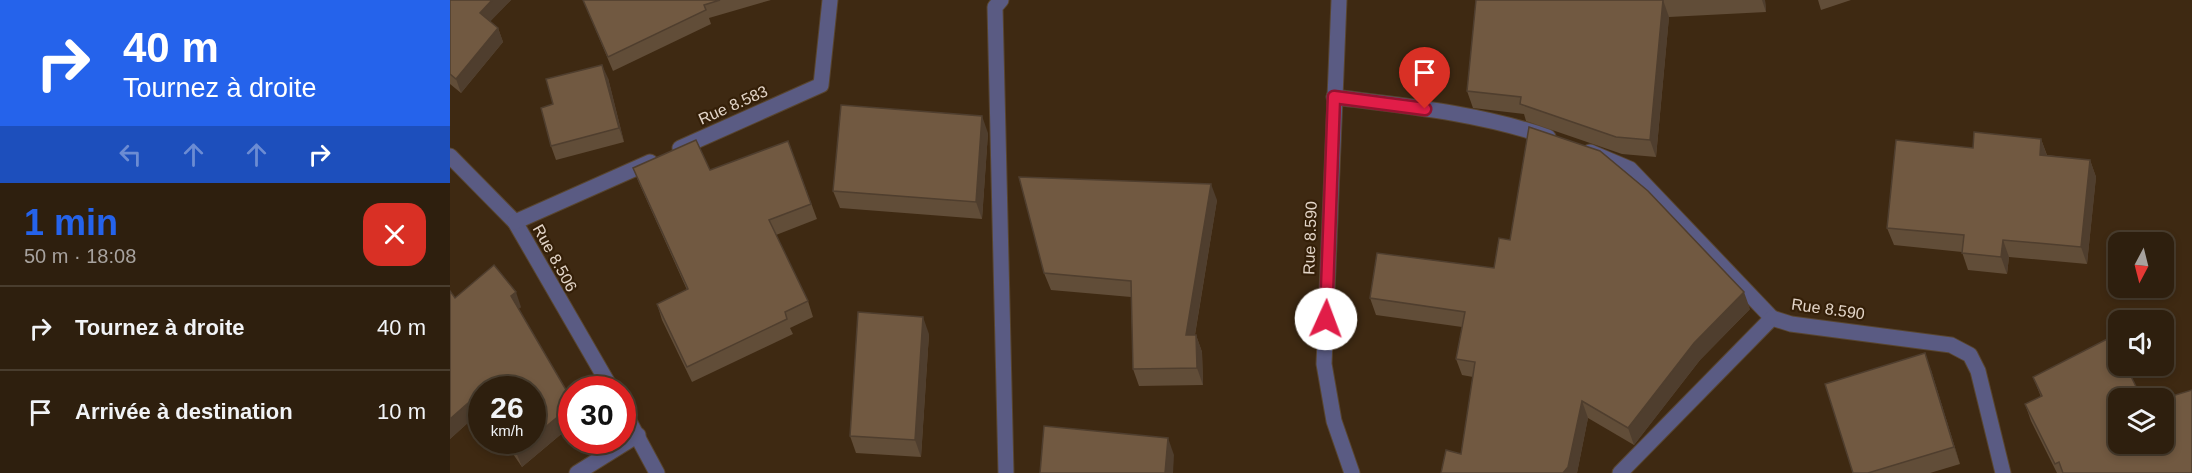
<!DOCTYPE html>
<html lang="fr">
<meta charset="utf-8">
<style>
body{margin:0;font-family:Arial,sans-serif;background:#362717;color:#f1f3f6;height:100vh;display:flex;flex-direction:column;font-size:22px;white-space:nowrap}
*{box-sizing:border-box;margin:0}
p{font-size:20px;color:#a7a29e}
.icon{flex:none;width:33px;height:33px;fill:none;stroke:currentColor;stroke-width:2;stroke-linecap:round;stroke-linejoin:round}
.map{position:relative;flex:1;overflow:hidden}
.details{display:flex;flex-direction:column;background:#2e1f0e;width:450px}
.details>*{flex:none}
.hud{background:#2563eb;color:#fff;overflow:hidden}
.needle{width:39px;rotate:187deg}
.buttons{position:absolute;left:1658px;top:232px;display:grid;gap:12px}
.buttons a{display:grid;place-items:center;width:66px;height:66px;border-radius:12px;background:#2e1f0e;box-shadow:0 3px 9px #0003,0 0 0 2px #493d2e;font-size:30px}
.speed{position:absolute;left:18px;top:376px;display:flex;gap:12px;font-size:30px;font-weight:700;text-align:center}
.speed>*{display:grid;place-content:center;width:78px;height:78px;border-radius:50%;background:#2e1f0e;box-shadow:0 3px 9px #0003,0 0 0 2px #493d2e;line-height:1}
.speed small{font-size:15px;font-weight:400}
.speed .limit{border:9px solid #d22;background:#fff;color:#111}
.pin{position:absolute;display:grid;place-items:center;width:51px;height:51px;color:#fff;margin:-62px -26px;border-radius:50% 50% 50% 0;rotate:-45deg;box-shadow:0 0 6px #0007}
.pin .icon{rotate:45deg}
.me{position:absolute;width:66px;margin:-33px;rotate:2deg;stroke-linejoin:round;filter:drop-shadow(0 0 4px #0008)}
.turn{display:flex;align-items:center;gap:21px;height:126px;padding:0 24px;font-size:27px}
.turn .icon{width:78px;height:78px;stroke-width:2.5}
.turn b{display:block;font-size:42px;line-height:51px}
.lanes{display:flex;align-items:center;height:57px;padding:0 24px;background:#0003;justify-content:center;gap:30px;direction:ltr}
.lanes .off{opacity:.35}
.round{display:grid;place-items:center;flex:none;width:63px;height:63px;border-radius:18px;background:#362717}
.overview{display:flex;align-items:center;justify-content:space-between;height:102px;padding:0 24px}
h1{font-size:36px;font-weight:700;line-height:45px;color:#2563eb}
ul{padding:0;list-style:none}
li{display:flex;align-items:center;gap:18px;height:84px;padding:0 24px;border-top:2px solid #493d2e}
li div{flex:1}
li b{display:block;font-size:22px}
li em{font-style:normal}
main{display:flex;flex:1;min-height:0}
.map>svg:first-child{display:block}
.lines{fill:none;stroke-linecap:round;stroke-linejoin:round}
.minor-casing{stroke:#58452f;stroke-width:17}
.minor{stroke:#5a5b83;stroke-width:15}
.wall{fill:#614d38}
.shaded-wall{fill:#4f3e2e}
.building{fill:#715941;stroke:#4f3e2e;stroke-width:1.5}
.route-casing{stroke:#92132f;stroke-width:15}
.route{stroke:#e11d48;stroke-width:10}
.labels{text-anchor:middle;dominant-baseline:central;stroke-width:4.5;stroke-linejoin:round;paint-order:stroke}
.street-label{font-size:16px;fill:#e3d5c8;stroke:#341f08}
</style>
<main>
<section class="details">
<div class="hud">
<div class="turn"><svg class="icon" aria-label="right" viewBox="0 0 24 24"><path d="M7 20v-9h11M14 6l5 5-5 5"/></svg><div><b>40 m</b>Tournez à droite</div></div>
<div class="lanes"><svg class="icon off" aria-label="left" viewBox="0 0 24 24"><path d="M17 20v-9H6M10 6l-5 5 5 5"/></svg><svg class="icon off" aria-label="ahead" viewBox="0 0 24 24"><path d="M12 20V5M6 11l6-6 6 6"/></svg><svg class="icon off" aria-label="ahead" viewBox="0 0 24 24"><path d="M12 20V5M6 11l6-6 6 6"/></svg><svg class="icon" aria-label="right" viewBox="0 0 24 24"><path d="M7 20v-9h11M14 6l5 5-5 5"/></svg></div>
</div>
<div class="overview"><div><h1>1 min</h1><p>50 m · 18:08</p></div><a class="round" style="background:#d93025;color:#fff"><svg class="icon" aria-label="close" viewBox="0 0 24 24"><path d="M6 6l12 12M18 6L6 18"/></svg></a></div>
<ul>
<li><svg class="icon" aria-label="right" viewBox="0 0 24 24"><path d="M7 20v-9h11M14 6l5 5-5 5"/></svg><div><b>Tournez à droite</b></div><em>40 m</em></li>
<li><svg class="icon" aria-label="arrive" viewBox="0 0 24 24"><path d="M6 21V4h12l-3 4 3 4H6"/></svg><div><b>Arrivée à destination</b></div><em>10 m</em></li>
</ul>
</section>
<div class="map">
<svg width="1742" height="473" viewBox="0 0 1742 473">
<rect width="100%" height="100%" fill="#3e2912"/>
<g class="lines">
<defs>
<g id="minor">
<polyline points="551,0 545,7 556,473"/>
<polyline points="889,0 874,364 884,421 902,473"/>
<path d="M884,97C956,106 1029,113 1098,137"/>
<polyline points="230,148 371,85 380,0"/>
<polyline points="1140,152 1180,169 1322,318"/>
<polyline points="0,156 65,222 162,390"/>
<polyline points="65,222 200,162"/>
<polyline points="172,408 207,473"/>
<polyline points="127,473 188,435"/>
<polyline points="1170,473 1322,318 1341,324 1501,345 1520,355 1528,371 1553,473"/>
</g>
</defs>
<use href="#minor" class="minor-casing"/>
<use href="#minor" class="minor"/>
</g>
<g class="wall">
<polygon points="0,0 61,0 40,21 48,28 53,42 11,93 0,84"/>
<polygon points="133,0 321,0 259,18 261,24 163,71"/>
<polygon points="1026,0 1315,0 1316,12 1219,17 1206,157 1172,154 1076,121 1074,114 1023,108 1017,91"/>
<polygon points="1368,0 1401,0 1371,10"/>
<polygon points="158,78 174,142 106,160 101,146 103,104"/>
<polygon points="538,133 532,219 390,208 383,191"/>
<polygon points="1591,139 1597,155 1640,160 1646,177 1637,264 1559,257 1557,274 1518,270 1512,252 1444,245 1437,228 1523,148"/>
<polygon points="338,141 367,219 326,235 358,301 363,317 340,328 343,334 242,382 212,320 207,304 237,290 189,183 183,168 260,170"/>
<polygon points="767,200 745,335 746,335 752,352 753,385 689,386 683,369 681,297 601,290 594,273"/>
<polygon points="0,291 5,298 71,307 68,309 122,400 122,425 72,467 54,441 82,441 32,390 32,410 0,439"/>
<polygon points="920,298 1300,309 1250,360 1184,445 1138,418 1127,473 991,473 1011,454 1023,377 1012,375 1006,359 1012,327 926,315"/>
<polygon points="479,334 471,457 406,453 400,436"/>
<polygon points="1481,370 1510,464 1480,473 1403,473"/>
<polygon points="1583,377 1668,444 1742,473 1607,473 1581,421 1575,404 1591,397"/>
</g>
<g class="shaded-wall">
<polygon points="42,0 61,0 35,27 30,13"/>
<polygon points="1213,0 1219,17 1206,157 1200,140"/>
<polygon points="1312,0 1315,0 1316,12"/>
<polygon points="48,28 53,42 11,93 6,79"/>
<polygon points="152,65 158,78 174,142 169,128"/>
<polygon points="532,116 538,133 532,219 526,202"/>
<polygon points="1591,139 1597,156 1590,155"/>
<polygon points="1640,160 1646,177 1637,264 1631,247"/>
<polygon points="761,184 767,200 742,352 736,335"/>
<polygon points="1553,240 1559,257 1557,274 1551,257"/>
<polygon points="66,292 71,307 66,311 61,296"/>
<polygon points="1294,292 1300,309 1250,360 1184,445 1178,428 1244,343"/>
<polygon points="473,317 479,334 471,457 465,440"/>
<polygon points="746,335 752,352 753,385 747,368"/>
<polygon points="1475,353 1481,370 1510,464 1504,447"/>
<polygon points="27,395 32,410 0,439 0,419"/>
<polygon points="1132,401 1138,418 1127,473 1113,473"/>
<polygon points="122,405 122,425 72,467 66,452 79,441 82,441 82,438"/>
<polygon points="718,438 724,455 723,473 715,473"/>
</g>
<g class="building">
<polygon points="0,0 42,0 30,13 48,28 6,79 0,74"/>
<polygon points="133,0 270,0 254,5 256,10 158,57"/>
<polygon points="1026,0 1213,0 1200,140 1166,137 1070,104 1071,97 1017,91"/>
<polygon points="152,65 169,128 101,146 91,108 103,104 96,79"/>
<polygon points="391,105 532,116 526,202 383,191"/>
<polygon points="1079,127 1150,151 1198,191 1294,292 1244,343 1178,428 1132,401 1118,467 1113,473 991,473 996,450 1011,454 1025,362 1006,359 1015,312 920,298 927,253 1044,268 1049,238 1060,240"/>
<polygon points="1524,132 1591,139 1590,155 1640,160 1631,247 1553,240 1551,257 1512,253 1514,235 1437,228 1446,140 1523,148"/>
<polygon points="246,140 260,170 338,141 361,204 319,220 358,301 335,312 337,319 237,367 207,304 238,289 183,168"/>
<polygon points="569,177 761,184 736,335 746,335 747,368 683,369 681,281 594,273"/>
<polygon points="44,265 66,292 61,296 122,400 122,405 82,438 82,390 32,390 32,402 27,395 0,419 0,291 5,298"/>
<polygon points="408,312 473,317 465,440 400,436"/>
<polygon points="1661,337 1668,351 1668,366 1676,366 1692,399 1668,399 1668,444 1713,444 1712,399 1742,390 1742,473 1613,473 1609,462 1605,464 1575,404 1592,396 1583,377"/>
<polygon points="1475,353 1504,447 1418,473 1403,473 1375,384"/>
<polygon points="594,426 718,438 715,473 590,473"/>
<polygon points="58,441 79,441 66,452"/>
</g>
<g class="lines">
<defs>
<polyline id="route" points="876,319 884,97 975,109"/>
</defs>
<use href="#route" class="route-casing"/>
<use href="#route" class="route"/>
</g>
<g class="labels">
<g class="street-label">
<text transform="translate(283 105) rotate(-24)">Rue 8.583</text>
<text transform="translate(860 238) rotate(-88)">Rue 8.590</text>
<text transform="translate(105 258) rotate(61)">Rue 8.506</text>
<text transform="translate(1378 309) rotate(8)">Rue 8.590</text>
</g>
</g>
</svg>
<div class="buttons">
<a><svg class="needle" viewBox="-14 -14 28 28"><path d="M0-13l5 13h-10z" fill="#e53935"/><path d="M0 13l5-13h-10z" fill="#a7a29e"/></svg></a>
<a><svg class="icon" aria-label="sound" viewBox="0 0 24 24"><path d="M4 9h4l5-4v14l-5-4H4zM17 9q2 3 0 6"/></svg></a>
<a><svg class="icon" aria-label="layers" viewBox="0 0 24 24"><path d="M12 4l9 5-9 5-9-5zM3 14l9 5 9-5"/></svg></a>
</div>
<div class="speed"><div>26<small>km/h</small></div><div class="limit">30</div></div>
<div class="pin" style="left:975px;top:109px;background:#d93025"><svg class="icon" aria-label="arrive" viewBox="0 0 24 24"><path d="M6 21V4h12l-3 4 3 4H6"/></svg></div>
<svg class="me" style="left:876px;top:319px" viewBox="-20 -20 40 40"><circle r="19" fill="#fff"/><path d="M0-13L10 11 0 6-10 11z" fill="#e11d48"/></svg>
</div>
</main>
